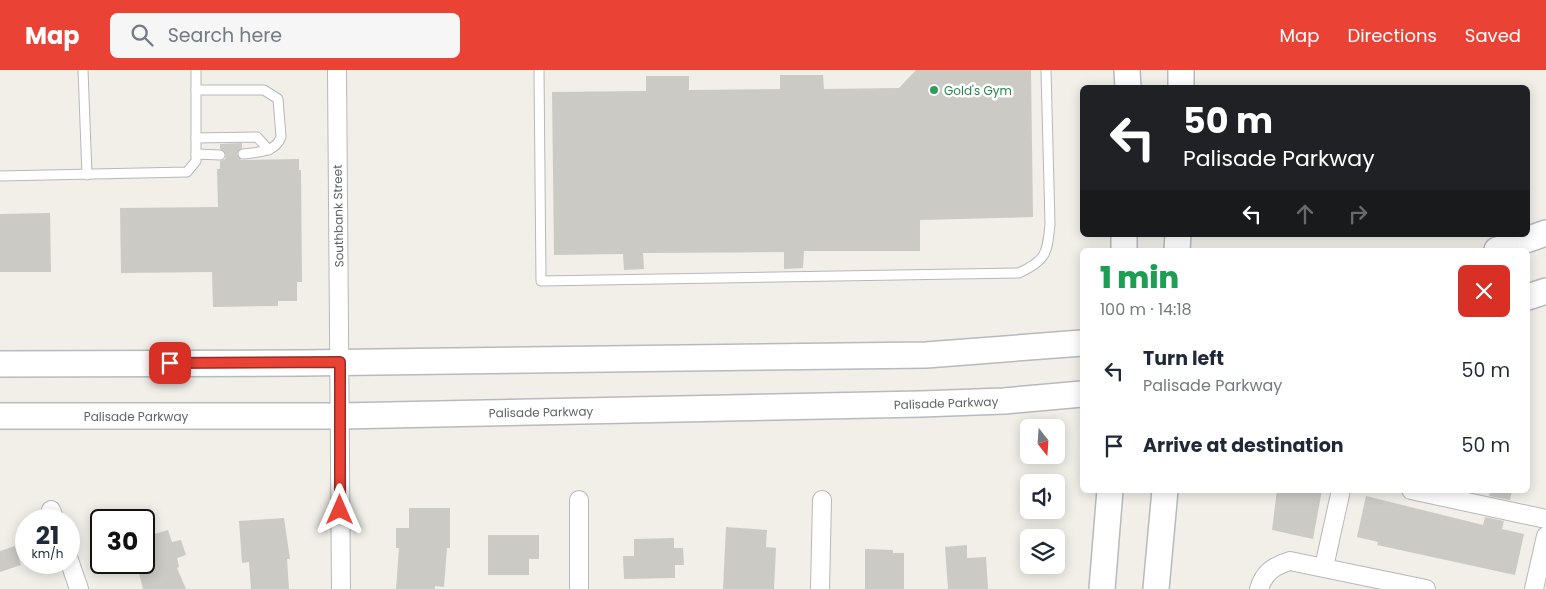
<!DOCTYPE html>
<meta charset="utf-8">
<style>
body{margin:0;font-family:Poppins,sans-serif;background:#f6f6f7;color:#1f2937;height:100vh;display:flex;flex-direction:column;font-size:19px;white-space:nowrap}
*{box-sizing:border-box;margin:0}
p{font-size:16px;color:#747a83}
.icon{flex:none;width:28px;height:28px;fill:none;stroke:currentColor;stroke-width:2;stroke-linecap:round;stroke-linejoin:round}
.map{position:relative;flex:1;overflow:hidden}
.panel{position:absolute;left:1080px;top:178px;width:450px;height:245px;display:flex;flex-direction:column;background:#fff;border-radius:8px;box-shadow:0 2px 12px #0003}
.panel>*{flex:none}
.top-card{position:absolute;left:1080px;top:15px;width:450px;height:152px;border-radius:8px;box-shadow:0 2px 12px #0003;background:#202124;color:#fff;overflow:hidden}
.needle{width:32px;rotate:163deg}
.tools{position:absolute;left:1020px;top:349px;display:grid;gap:10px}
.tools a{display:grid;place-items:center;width:45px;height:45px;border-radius:8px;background:#fff;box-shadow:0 2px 12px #0003;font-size:25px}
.speed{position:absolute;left:15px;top:439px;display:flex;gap:10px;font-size:25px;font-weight:700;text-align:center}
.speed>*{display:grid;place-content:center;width:65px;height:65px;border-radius:50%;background:#fff;box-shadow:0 2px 12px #0003;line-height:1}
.speed small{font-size:12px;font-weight:400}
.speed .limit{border:2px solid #111;border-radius:8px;background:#fff;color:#111}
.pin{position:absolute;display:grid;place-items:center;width:42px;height:42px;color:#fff;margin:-21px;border-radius:10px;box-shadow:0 2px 8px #0006}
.me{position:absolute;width:55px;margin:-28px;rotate:0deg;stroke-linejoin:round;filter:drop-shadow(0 0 4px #0008)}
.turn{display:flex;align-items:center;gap:18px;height:105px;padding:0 20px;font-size:22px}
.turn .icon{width:65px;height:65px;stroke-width:2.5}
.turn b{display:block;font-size:35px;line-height:42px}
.lanes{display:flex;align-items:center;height:48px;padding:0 20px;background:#0003;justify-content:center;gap:25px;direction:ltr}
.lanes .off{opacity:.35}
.round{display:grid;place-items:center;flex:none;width:52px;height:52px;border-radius:8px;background:#f6f6f7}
.overview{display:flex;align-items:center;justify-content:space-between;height:85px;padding:0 20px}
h1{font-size:30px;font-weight:800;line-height:38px;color:#1e9e55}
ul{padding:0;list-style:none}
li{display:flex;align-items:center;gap:15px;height:75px;padding:0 20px}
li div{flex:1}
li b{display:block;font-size:19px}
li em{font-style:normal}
header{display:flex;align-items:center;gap:30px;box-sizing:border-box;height:70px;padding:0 25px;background:#ea4335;color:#fff}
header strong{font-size:24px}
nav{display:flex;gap:28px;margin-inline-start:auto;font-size:18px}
.search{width:350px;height:45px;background:#f6f6f7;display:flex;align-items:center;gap:12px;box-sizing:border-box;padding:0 18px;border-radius:8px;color:#747a83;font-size:19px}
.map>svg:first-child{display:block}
.building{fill:#cccac5}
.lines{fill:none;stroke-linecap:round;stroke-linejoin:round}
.service-casing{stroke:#b5b8bc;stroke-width:11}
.minor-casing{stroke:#b5b8bc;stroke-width:20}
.secondary-casing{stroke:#b6babf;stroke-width:28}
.service{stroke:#fff;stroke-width:9}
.minor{stroke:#fff;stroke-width:18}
.secondary{stroke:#fff;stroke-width:25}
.route-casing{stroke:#982c22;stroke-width:12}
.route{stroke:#ea4335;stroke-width:9}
.leisure-dot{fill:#2e9e5b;stroke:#fff;stroke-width:2}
.labels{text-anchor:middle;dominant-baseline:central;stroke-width:5;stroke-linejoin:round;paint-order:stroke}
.leisure-label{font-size:12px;fill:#27864d;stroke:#fff;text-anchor:start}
.street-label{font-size:12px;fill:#5f6368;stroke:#fff}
</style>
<header>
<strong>Map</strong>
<div class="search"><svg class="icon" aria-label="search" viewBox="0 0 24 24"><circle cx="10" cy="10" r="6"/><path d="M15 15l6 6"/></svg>Search here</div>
<nav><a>Map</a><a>Directions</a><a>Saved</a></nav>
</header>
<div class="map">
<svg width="1546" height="519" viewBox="0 0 1546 519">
<rect width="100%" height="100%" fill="#f1efe8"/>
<g class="building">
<polygon points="916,0 1031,0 1033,147 920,150 920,181 804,181 803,198 784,199 784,182 643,183 644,199 624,200 623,184 554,185 552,22 646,21 646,6 689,6 689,20 780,19 780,5 823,5 824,19 899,18"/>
<polygon points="242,73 242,78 237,84 241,90 299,89 299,100 301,100 302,212 297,212 297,231 278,231 278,236 213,237 212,202 121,203 120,138 218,137 217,99 220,99 220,91 225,89 226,85 220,79 220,74"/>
<polygon points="50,143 51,202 0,202 0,144"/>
<polygon points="1277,420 1322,420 1313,469 1272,460"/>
<polygon points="1491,420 1512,420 1510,430 1489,426"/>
<polygon points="1366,426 1483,455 1485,447 1504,451 1502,459 1524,464 1515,505 1377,475 1378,472 1357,467"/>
<polygon points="409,438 450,438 450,478 447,478 444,517 435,516 435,519 396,519 399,478 396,478 396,458 409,458"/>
<polygon points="284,448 290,489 287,489 289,519 251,519 249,492 242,493 239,451"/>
<polygon points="726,457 767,460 766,477 776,478 774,519 723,519"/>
<polygon points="168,460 172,472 181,470 186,485 177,488 179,497 177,498 186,519 143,519 136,492 144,492 144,467"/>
<polygon points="488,465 539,465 539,489 529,489 529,505 488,505"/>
<polygon points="674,468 674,478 683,478 684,495 675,495 675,508 624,509 623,486 634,486 634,469"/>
<polygon points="967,475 967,488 986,487 988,519 948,519 945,477"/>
<polygon points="15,476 21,495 0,502 0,481"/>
<polygon points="865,479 893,480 893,483 904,483 904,519 865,519"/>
</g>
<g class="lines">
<defs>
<g id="service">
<polyline points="83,0 87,105"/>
<path d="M539,0L541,211L1019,203C1047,190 1047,183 1050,154L1046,0"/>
<path d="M196,20H264L278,29L281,67C275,83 257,82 243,84"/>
<polyline points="196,68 257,67 269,80"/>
<polyline points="196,84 220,85"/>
<polyline points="0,106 187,102 196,91 196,0"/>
</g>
<g id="minor">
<polyline points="337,0 341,519"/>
<polyline points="1411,420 1546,449"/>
<polyline points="51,440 55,450"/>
<polyline points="69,490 79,519"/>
<polyline points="1324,497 1341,420"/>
<polyline points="579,519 579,430"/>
<polyline points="820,519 822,430"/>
<path d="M1259,519C1264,502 1274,496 1290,491L1426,519"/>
<polyline points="1534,519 1546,466"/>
</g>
<g id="secondary">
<polyline points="1127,0 1128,18"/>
<polyline points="1181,0 1181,18"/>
<polyline points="1124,180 1124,165"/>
<polyline points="1177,180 1178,165"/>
<polyline points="1497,180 1546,163"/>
<polyline points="1528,227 1546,221"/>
<polyline points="0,294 302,293 926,285 1082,273"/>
<polyline points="0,346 341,346 921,334 1004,331 1082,324"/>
<polyline points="1102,519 1110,420"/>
<polyline points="1156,519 1165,420"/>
</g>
</defs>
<use href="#service" class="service-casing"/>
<use href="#minor" class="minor-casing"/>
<use href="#secondary" class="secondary-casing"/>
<use href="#service" class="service"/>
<use href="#minor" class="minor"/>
<use href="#secondary" class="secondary"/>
</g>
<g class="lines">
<defs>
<polyline id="route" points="170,293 340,292 340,440"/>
</defs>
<use href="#route" class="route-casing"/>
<use href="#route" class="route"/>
</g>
<circle class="leisure-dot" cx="934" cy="20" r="5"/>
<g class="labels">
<g class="leisure-label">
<text x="944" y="20">Gold's Gym</text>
</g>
<g class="street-label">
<text transform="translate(338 146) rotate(-91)">Southbank Street</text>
<text transform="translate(946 333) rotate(-2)">Palisade Parkway</text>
<text transform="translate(541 342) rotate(-1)">Palisade Parkway</text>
<text x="136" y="346">Palisade Parkway</text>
</g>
</g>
</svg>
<div class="tools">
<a><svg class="needle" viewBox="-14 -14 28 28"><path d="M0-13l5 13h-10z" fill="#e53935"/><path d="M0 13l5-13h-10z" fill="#747a83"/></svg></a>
<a><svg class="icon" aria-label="sound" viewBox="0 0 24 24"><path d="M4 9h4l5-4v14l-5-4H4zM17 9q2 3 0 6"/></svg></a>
<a><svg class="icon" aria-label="layers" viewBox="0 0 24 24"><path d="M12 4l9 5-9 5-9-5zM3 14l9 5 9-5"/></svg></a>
</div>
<div class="speed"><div>21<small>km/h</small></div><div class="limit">30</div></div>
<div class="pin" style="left:170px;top:293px;background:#d93025"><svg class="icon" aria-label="arrive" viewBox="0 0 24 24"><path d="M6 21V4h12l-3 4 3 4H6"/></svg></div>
<svg class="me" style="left:340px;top:440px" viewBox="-20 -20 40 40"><path d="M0-17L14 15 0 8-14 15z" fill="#ea4335" stroke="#fff" stroke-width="4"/></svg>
<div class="top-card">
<div class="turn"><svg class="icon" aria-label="left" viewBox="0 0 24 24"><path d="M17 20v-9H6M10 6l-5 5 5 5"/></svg><div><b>50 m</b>Palisade Parkway</div></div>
<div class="lanes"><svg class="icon" aria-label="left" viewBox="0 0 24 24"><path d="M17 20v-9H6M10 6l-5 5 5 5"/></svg><svg class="icon off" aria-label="ahead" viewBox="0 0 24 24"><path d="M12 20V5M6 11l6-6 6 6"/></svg><svg class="icon off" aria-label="right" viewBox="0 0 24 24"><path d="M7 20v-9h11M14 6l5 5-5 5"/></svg></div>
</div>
<section class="panel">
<div class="overview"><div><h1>1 min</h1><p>100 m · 14:18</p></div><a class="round" style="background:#d93025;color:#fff"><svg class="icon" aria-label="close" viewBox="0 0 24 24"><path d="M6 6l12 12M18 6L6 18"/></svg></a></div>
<ul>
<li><svg class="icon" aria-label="left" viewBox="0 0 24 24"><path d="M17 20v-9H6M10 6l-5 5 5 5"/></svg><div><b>Turn left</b><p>Palisade Parkway</p></div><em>50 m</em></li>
<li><svg class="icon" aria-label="arrive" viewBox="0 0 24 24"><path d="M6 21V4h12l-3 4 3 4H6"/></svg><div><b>Arrive at destination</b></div><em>50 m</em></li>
</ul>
</section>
</div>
